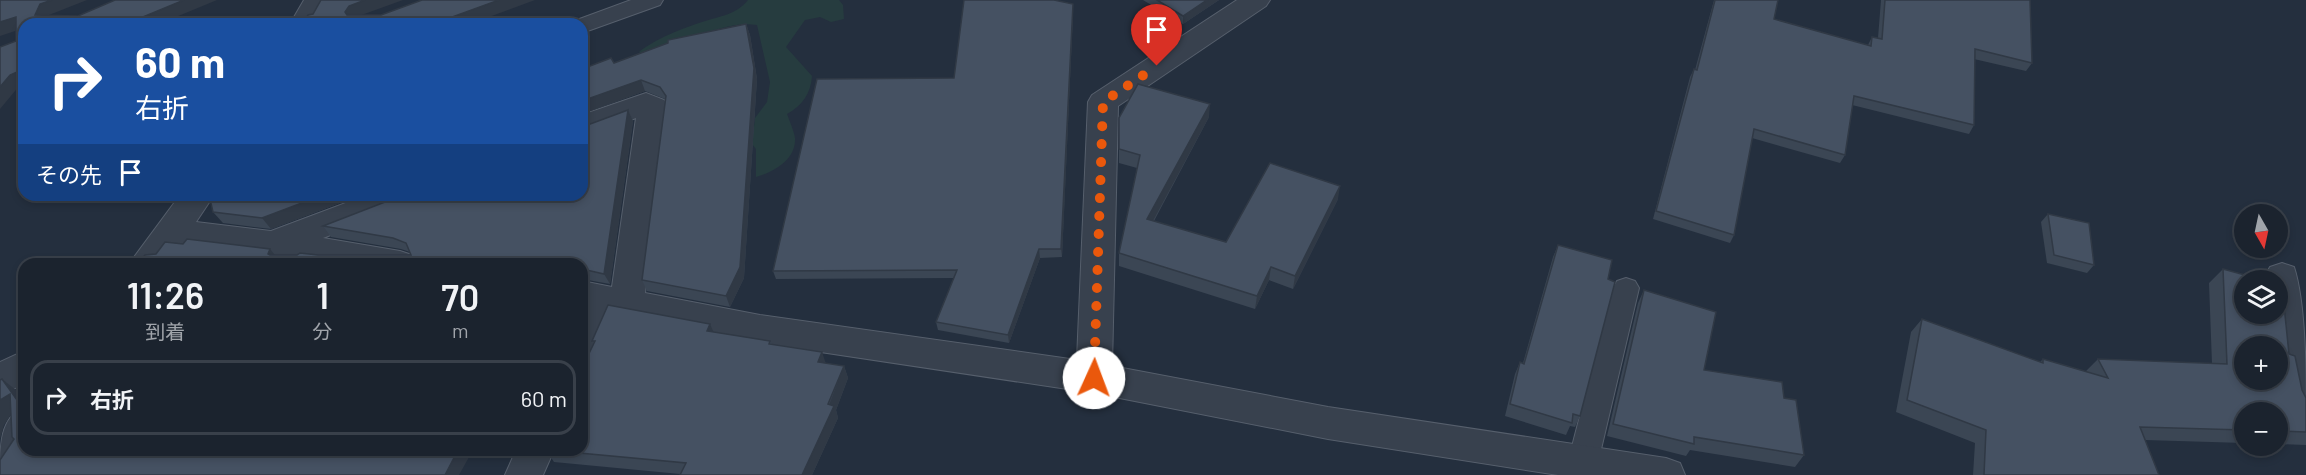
<!DOCTYPE html>
<html lang="ja">
<meta charset="utf-8">
<style>
body{margin:0;font-family:Barlow,"Noto Sans JP",sans-serif;background:#282f3a;color:#f1f3f6;height:100vh;display:flex;flex-direction:column;font-size:22px;white-space:nowrap}
*{box-sizing:border-box;margin:0}
p{font-size:20px;color:#a0a4aa}
.icon{flex:none;width:33px;height:33px;fill:none;stroke:currentColor;stroke-width:2;stroke-linecap:round;stroke-linejoin:round}
.map{position:relative;flex:1;overflow:hidden}
.sheet{position:absolute;left:18px;top:258px;width:570px;height:198px;display:flex;flex-direction:column;background:#1b232e;border-radius:18px;box-shadow:0 3px 9px #0003,0 0 0 2px #39404a}
.sheet>*{flex:none}
.guide{position:absolute;left:18px;top:18px;width:570px;height:183px;border-radius:18px;box-shadow:0 3px 9px #0003,0 0 0 2px #39404a;background:#1a4fa0;color:#fff;overflow:hidden}
.needle{width:39px;rotate:171deg}
.buttons{position:absolute;left:2234px;top:204px;display:grid;gap:12px}
.buttons a{display:grid;place-items:center;width:54px;height:54px;border-radius:50%;background:#1b232e;box-shadow:0 3px 9px #0003,0 0 0 2px #39404a;font-size:30px}
.pin{position:absolute;display:grid;place-items:center;width:51px;height:51px;color:#fff;margin:-62px -26px;border-radius:50% 50% 50% 0;rotate:-45deg;box-shadow:0 0 6px #0007}
.pin .icon{rotate:45deg}
.me{position:absolute;width:66px;margin:-33px;rotate:2deg;stroke-linejoin:round;filter:drop-shadow(0 0 4px #0008)}
.turn{display:flex;align-items:center;gap:21px;height:126px;padding:0 18px;font-size:27px}
.turn .icon{width:78px;height:78px;stroke-width:2.5}
.turn b{display:block;font-size:42px;line-height:51px}
.then{display:flex;align-items:center;height:57px;padding:0 18px;background:#0003;gap:12px;font-size:22px}
.eta{display:flex;justify-content:space-evenly;align-items:center;height:102px;text-align:center}
.eta b{font-size:36px;font-weight:600;line-height:42px}
ul{padding:0;list-style:none}
li{display:flex;align-items:center;gap:18px;height:75px;margin:0 12px 9px;padding:0 6px;border:3px solid #39404a;border-radius:18px}
li div{flex:1}
li b{display:block;font-size:22px}
li em{font-style:normal}
.map>svg:first-child{display:block}
.green{fill:#263c3f}
.lines{fill:none;stroke-linecap:round;stroke-linejoin:round}
.lane-casing{stroke:#565f6c;stroke-width:2}
.street-casing{stroke:#565f6c;stroke-width:2}
.lane{fill:#38414e;fill-rule:evenodd}
.street{fill:#38414e;fill-rule:evenodd}
.wall{fill:#3b4654}
.shaded-wall{fill:#303945}
.building{fill:#455162;stroke:#303945;stroke-width:1.5;fill-rule:evenodd}
.route{stroke:#ea580c;stroke-width:10;stroke-dasharray:0 18}
</style>
<div class="map">
<svg width="2306" height="475" viewBox="0 0 2306 475">
<rect width="100%" height="100%" fill="#242f3e"/>
<path class="green" d="M748,0H839L843,5L844,19L831,22L820,17L805,20L786,47L812,76C811,93 802,106 787,114C790,122 794,131 795,138C796,160 773,172 756,177V149L752,144L755,118L767,102L770,82L757,25C720,20 682,46 650,62L639,52C655,39 683,28 702,22C720,16 736,15 748,0Z"/>
<g class="lines">
<defs>
<g id="lane">
<polygon points="631,0 663,0 660,5 582,33 582,24 572,24 574,21"/>
<polygon points="1626,278 1635,281 1639,288 1598,462 1593,471 1583,475 1573,471 1568,462 1613,288 1617,281"/>
</g>
<g id="street">
<polygon points="304,0 332,0 318,24 290,24"/>
<polygon points="1237,0 1270,0 1266,6 1118,106 1112,366 1328,407 1666,458 1680,463 1685,475 1558,475 1328,439 1094,393 760,343 614,315 595,357 582,362 582,281 612,287 636,118 582,138 582,115 646,93 664,100 668,107 645,293 760,315 1077,360 1088,102 1092,95"/>
<polygon points="180,195 214,195 196,222 271,231 367,195 417,195 412,203 323,238 400,251 412,255 417,264 327,264 178,245 165,264 129,264"/>
<path d="M2282,263L2294,267C2306,304 2306,375 2306,418L2293,413L2288,402L2272,314H2277V280H2266L2265,276L2270,267Z"/>
<polygon points="24,351 24,384 0,395 0,362"/>
<path d="M24,407V450H26L13,469L0,474C0,445 0,418 24,407Z"/>
<polygon points="516,450 554,450 543,475 505,475"/>
</g>
</defs>
<use href="#lane" class="lane-casing"/>
<use href="#street" class="street-casing"/>
<use href="#lane" class="lane"/>
<use href="#street" class="street"/>
</g>
<g class="wall">
<polygon points="1143,0 1219,0 1183,24"/>
<polygon points="1714,0 1778,0 1774,19 1868,45 1872,37 1878,38 1881,0 2030,0 2032,63 2026,71 1974,59 1974,125 1969,134 1852,105 1845,155 1840,163 1752,138 1734,235 1730,243 1653,219 1690,77 1694,69 1695,70"/>
<polygon points="1073,13 1062,257 1040,258 1009,343 938,330 936,322 954,278 776,279 773,271 954,78"/>
<polygon points="746,24 750,35 757,79 744,278 730,307 647,291 642,280 665,99 645,91 582,114 582,69 614,63"/>
<polygon points="628,110 633,121 610,284 582,279 582,264 275,255 411,255 410,252 401,249 331,237 323,226"/>
<polygon points="1209,117 1154,221 1226,242 1338,199 1293,289 1269,280 1255,309 1119,266 1119,253 1137,168 1119,163 1119,149"/>
<polygon points="209,195 361,195 271,229 223,223 213,212"/>
<polygon points="2048,214 2094,265 2087,273 2047,263 2041,222"/>
<polygon points="1558,245 1580,416 1575,427 1570,426 1566,435 1505,416 1515,374 1520,362 1523,363 1553,257"/>
<polygon points="2223,269 2289,354 2302,390 2306,398 2306,445 2277,444 2277,412 2244,412 2244,443 2145,440 2159,475 1973,475 1975,443 1896,412 1911,332 1922,319 2040,362 2043,359 2085,372 2098,359 2212,364 2209,283"/>
<polygon points="1644,290 1704,370 1784,398 1804,455 1795,467 1690,450 1686,456 1607,436 1638,303"/>
<polygon points="710,324 714,332 770,341 772,344 826,363 844,366 848,378 836,410 838,418 812,475 680,475 680,474 554,462 546,450 594,344 592,341"/>
</g>
<g class="shaded-wall">
<polygon points="52,0 87,0 49,15 45,24 35,15 40,4"/>
<polygon points="184,0 217,0 159,24 126,24"/>
<polygon points="365,0 403,0 356,17 352,23 345,12 349,6"/>
<polygon points="499,0 535,0 470,24 433,24"/>
<polygon points="1207,0 1219,0 1183,24 1183,16"/>
<polygon points="1073,4 1073,13 1062,257 1061,249"/>
<polygon points="16,17 24,28 0,36 0,22"/>
<polygon points="746,24 750,35 757,79 744,278 730,307 726,296"/>
<polygon points="24,69 24,83 20,85 0,109 0,87 10,75"/>
<polygon points="641,80 645,91 582,114 582,101"/>
<polygon points="1210,104 1209,117 1147,232 1147,219"/>
<polygon points="628,110 633,121 610,284 604,274"/>
<polygon points="1340,186 1338,199 1293,289 1295,276"/>
<polygon points="323,195 361,195 271,229 262,218"/>
<polygon points="270,249 279,260 277,264 268,254"/>
<polygon points="1039,249 1040,258 1009,343 1008,335"/>
<polygon points="1271,267 1269,280 1255,309 1257,296"/>
<polygon points="710,324 716,337 707,331"/>
<polygon points="822,352 826,364 818,362"/>
<polygon points="844,366 848,378 836,410 838,418 812,475 802,475"/>
<polygon points="2,379 16,390 24,401 24,409 14,410 4,425 0,439 0,400"/>
<polygon points="458,450 473,450 459,475 445,475"/>
</g>
<g class="building">
<polygon points="0,0 52,0 40,4 35,15 78,16 115,0 184,0 126,24 24,24 24,69 10,75 0,87 0,47 16,41 16,17 0,22"/>
<polygon points="321,0 365,0 349,6 345,12 347,15 381,15 422,0 499,0 433,24 304,24 308,15 313,14"/>
<polygon points="964,0 1054,0 1073,4 1061,249 1039,249 1008,335 936,322 957,270 773,271 817,79 954,78"/>
<polygon points="1157,0 1207,0 1183,16"/>
<polygon points="1715,0 1778,0 1774,19 1871,46 1872,37 1882,39 1885,0 2030,0 2032,63 1975,49 1974,125 1854,96 1845,155 1754,129 1734,235 1656,211 1694,69 1697,70"/>
<polygon points="746,24 754,68 740,267 726,296 642,280 666,96 660,87 641,80 582,101 582,69 611,58 614,63 668,43 668,40"/>
<polygon points="1138,84 1210,104 1147,219 1226,242 1270,163 1340,186 1295,276 1271,267 1257,296 1119,253 1140,155 1119,149 1119,118"/>
<polygon points="628,110 604,274 582,269 582,264 138,264 145,255 156,254 165,242 183,244 187,239 270,249 268,254 270,255 297,255 300,253 318,255 411,255 406,243 393,238 323,226 403,195 582,195 582,127"/>
<polygon points="209,195 323,195 262,218 213,212"/>
<polygon points="2048,214 2089,223 2094,265 2054,255"/>
<polygon points="1558,245 1612,260 1608,279 1615,282 1580,416 1573,414 1572,423 1510,404 1520,362 1524,364"/>
<path d="M2223,269L2263,280H2244V314H2277V284L2282,286L2289,354L2295,356L2302,390L2306,398V432L2277,431V412H2244V430L2140,427L2159,475H1984L1986,430L1907,400L1922,319L2043,363V359L2108,378L2098,359L2227,364ZM2244,346H2277V380H2244Z"/>
<polygon points="1644,290 1716,312 1704,370 1782,382 1784,398 1796,400 1804,455 1694,437 1694,444 1613,424"/>
<polygon points="608,305 710,324 707,331 770,341 769,344 822,352 818,362 844,366 828,404 834,406 802,475 680,475 686,463 547,450 582,450 582,368 595,341 592,341"/>
<polygon points="2,379 22,407 24,404 24,450 458,450 445,475 0,475 0,460 14,439 12,437 10,394 0,400 0,380"/>
</g>
<g class="lines">
<polyline class="route" points="1094,378 1103,102 1157,66"/>
</g>
</svg>
<div class="buttons">
<a><svg class="needle" viewBox="-14 -14 28 28"><path d="M0-13l5 13h-10z" fill="#e53935"/><path d="M0 13l5-13h-10z" fill="#a0a4aa"/></svg></a>
<a><svg class="icon" aria-label="layers" viewBox="0 0 24 24"><path d="M12 4l9 5-9 5-9-5zM3 14l9 5 9-5"/></svg></a>
<a>+</a>
<a>−</a>
</div>
<div class="pin" style="left:1157px;top:66px;background:#d93025"><svg class="icon" aria-label="arrive" viewBox="0 0 24 24"><path d="M6 21V4h12l-3 4 3 4H6"/></svg></div>
<svg class="me" style="left:1094px;top:378px" viewBox="-20 -20 40 40"><circle r="19" fill="#fff"/><path d="M0-13L10 11 0 6-10 11z" fill="#ea580c"/></svg>
<div class="guide">
<div class="turn"><svg class="icon" aria-label="right" viewBox="0 0 24 24"><path d="M7 20v-9h11M14 6l5 5-5 5"/></svg><div><b>60 m</b>右折</div></div>
<div class="then">その先<svg class="icon" aria-label="arrive" viewBox="0 0 24 24"><path d="M6 21V4h12l-3 4 3 4H6"/></svg></div>
</div>
<section class="sheet">
<div class="eta">
<div><b>11:26</b><p>到着</p></div>
<div><b>1</b><p>分</p></div>
<div><b>70</b><p>m</p></div>
</div>
<ul>
<li><svg class="icon" aria-label="right" viewBox="0 0 24 24"><path d="M7 20v-9h11M14 6l5 5-5 5"/></svg><div><b>右折</b></div><em>60 m</em></li>
</ul>
</section>
</div>
